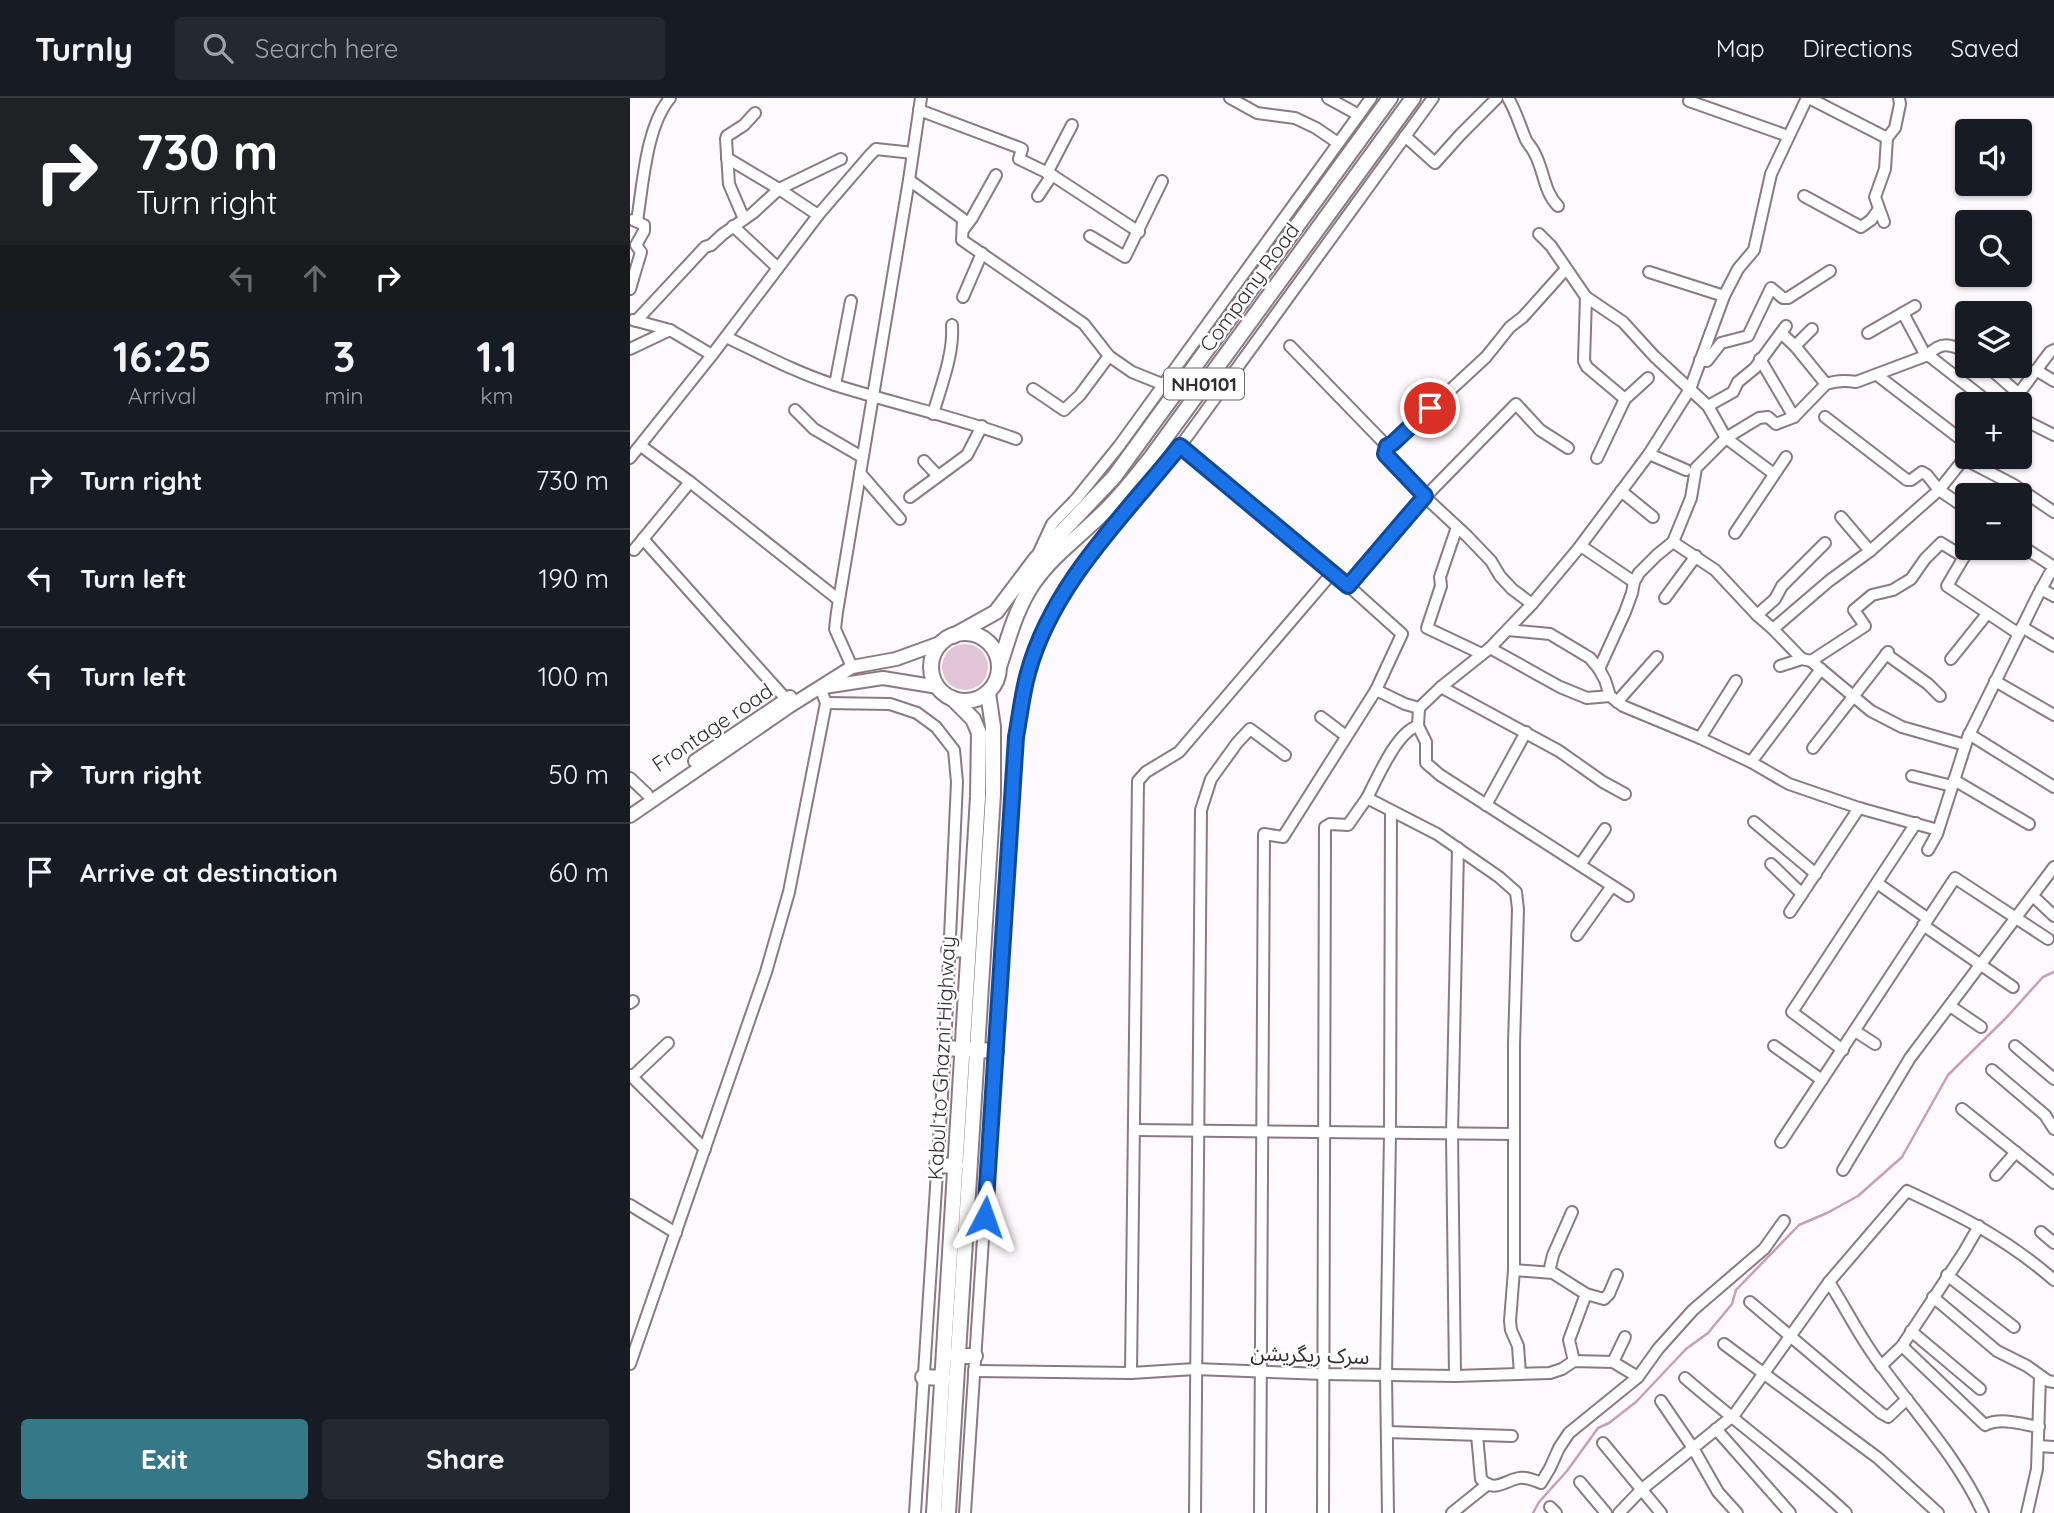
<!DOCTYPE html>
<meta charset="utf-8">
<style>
body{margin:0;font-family:Quicksand,"Noto Sans Arabic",sans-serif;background:#242831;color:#f1f3f6;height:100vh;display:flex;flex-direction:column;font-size:26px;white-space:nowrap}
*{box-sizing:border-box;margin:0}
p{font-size:23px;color:#9ea1a6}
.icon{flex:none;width:38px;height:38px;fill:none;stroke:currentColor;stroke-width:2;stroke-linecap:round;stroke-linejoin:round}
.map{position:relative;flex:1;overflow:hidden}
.drawer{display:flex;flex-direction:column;background:#171b24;width:630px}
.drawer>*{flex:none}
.guide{background:#202124;color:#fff;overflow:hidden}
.fabs{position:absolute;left:1325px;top:21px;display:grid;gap:14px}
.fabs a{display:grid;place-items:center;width:77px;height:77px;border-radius:7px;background:#171b24;box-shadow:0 2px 5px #0004;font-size:35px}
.pin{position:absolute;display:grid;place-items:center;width:60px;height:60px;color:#fff;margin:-30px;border:4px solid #fff;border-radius:50%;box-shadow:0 2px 7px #0007}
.me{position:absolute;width:77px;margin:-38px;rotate:4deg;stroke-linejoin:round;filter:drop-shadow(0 0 5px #0008)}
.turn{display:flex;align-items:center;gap:24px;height:147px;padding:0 21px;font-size:32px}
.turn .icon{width:91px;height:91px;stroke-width:2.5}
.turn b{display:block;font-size:49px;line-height:60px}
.lanes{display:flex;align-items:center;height:66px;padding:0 21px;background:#0003;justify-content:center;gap:35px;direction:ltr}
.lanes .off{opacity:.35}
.eta{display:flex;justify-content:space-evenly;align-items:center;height:119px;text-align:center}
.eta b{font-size:42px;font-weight:700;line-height:49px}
.action{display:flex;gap:14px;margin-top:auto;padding:14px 21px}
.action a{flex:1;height:80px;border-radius:7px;background:#357988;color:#fff;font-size:28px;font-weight:700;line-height:80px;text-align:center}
.action a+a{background:#242831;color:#f1f3f6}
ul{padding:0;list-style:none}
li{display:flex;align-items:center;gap:21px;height:98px;padding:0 21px;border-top:2px solid #363941}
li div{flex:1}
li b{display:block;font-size:26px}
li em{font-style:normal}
header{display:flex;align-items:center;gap:42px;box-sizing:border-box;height:98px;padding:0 35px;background:#171b24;border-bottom:2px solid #363941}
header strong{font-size:33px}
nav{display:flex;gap:38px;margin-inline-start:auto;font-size:24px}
.search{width:490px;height:63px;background:#242831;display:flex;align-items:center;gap:18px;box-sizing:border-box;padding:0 24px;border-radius:7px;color:#9ea1a6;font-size:26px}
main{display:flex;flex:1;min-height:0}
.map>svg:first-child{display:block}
.green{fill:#e1c4d6}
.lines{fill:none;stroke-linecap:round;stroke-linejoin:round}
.stream{stroke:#c89eba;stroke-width:2.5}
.minor-casing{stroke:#8b7984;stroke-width:14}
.major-casing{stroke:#8b7984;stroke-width:16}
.highway-casing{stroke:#8b7984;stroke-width:18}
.minor{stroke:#fff;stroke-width:10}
.major{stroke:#fff;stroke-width:12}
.highway{stroke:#fff;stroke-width:14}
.route-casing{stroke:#114b97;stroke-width:18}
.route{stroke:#1a73e8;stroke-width:12}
.labels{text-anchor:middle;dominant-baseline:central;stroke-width:5;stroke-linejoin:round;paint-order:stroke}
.shield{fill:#fff;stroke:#716b6f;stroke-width:2}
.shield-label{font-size:19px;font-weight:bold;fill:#342c31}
.street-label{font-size:21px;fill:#342c31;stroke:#fff}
</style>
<header>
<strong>Turnly</strong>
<div class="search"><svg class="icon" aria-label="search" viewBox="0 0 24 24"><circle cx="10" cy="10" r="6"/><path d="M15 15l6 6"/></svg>Search here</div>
<nav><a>Map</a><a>Directions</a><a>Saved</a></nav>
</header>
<main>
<section class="drawer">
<div class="guide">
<div class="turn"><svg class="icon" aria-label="right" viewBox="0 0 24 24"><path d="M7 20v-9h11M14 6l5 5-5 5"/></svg><div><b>730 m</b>Turn right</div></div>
<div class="lanes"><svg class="icon off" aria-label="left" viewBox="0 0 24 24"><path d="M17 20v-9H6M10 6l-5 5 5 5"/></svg><svg class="icon off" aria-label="ahead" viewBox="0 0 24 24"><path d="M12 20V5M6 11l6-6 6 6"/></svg><svg class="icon" aria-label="right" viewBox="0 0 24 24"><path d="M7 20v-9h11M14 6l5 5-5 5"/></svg></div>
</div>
<div class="eta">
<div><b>16:25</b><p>Arrival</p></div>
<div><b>3</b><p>min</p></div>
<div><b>1.1</b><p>km</p></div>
</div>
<ul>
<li><svg class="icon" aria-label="right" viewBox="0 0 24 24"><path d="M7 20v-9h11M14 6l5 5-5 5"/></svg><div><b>Turn right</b></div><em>730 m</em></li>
<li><svg class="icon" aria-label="left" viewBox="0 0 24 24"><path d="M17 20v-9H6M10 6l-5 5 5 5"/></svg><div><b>Turn left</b></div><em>190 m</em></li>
<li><svg class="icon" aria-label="left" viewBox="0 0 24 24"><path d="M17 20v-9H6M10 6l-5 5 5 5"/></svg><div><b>Turn left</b></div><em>100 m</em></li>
<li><svg class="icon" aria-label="right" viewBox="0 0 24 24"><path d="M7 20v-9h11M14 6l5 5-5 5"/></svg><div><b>Turn right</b></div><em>50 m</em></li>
<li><svg class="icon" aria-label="arrive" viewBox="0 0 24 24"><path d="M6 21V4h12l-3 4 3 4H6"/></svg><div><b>Arrive at destination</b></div><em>60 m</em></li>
</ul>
<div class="action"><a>Exit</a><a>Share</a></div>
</section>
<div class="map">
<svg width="1424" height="1415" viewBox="0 0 1424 1415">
<rect width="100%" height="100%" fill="#fdf9fc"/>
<circle class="green" cx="335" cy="569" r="23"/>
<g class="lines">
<polyline class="stream" points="903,1415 909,1404 937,1373 968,1330 979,1325 1006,1304 1056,1251 1078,1235 1102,1206 1106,1192 1169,1127 1197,1115 1228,1098 1272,1059 1318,977 1376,920 1413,879 1424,874"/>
<defs>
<g id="minor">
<polyline points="600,0 627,15 665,20 686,30 708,45"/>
<polyline points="698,0 729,17"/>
<path d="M878,0C886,13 890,28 896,42C899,47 903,51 905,56C914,73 914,94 928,108"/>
<polyline points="1179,0 1257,40"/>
<polyline points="1059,3 1158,38"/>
<polyline points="289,12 390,50 392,51 389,61 422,77 509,134"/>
<polyline points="775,38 805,65 830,37 867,0"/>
<polyline points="97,60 149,91 188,117"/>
<polyline points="417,75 442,27"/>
<polyline points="279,82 333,121 332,142 454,226 479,258 502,274 532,286"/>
<polyline points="408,98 422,77"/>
<polyline points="1174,98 1231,129 1241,122 1249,111"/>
<polyline points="114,121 99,86 96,41 97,38 114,27 125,15"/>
<path d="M7,123C13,86 16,29 40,0"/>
<polyline points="1254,124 1245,99 1255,71 1257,40 1265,30 1270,6 1269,0"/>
<polyline points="103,128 148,170"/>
<polyline points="333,132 342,120 366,77"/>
<polyline points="909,136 921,148 956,199 993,224 1024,258 1078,308 1096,340 1144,376"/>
<polyline points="460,138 495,159 532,83"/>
<polyline points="1019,174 1094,198"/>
<polyline points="0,191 11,154 6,147 14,133 14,127 3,122"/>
<polyline points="333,199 352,155"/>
<polyline points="956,199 954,263 957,269 995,301"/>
<polyline points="1273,215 1296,258"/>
<polyline points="3,222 40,232 82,257"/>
<polyline points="6,223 75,149 81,147 93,136 123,115 149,91 211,61"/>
<polyline points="1151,235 1165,248 1196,286"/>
<polyline points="1238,235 1285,208"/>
<path d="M96,239C132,256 167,275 205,287C265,306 327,319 386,341"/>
<polyline points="660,248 757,348 763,345 856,259 880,229 893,219 936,171"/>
<polyline points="1165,248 1182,231"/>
<polyline points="0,251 40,232"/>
<polyline points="1390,253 1393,249"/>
<polyline points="1298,257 1361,306"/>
<polyline points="1130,261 1164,319"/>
<polyline points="1070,262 1077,263 1091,245 1118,238 1141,190 1153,200 1158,200 1200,173"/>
<polyline points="1357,268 1389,296"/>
<polyline points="1406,272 1424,283"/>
<polyline points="1247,277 1337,346"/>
<polyline points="205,287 221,203"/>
<polyline points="403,291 434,312 450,297 479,258"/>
<polyline points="1381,306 1420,254 1424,252"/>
<polyline points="1078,308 1103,294 1108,284 1125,270 1156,228"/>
<polyline points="165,312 184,331 232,359"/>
<path d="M303,316C311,288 324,256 322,227"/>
<polyline points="1195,319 1277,382 1281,382 1292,374 1297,377 1309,392 1337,411"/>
<polyline points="1390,320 1424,337"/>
<polyline points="11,348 60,384 209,502"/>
<polyline points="550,348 703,474 772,536 746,592 653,739 634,736 630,1415"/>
<polyline points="757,348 755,356 795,399 837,438 861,463 870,478 882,491 902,506"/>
<polyline points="1019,356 1056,372"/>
<polyline points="0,360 82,257 189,116 240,57 246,51 283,55"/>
<polyline points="967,360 995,301 1018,280"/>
<polyline points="1334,361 1384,387 1424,414"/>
<polyline points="294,363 307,377"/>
<polyline points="230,375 270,421"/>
<polyline points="991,393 1023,419"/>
<polyline points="280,399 337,357 352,328"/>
<polyline points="1211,419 1240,453"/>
<polyline points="827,429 810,479 811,488 797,530 852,556"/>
<polyline points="1105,435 1156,359"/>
<polyline points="13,441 156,601"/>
<polyline points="1043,444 1085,472 1127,517 1143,531 1172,561"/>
<polyline points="1390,447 1424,469"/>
<polyline points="951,448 1004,484"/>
<polyline points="4,452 60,384"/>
<polyline points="409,454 422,426 447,400 489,348 741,0"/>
<polyline points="1334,459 1317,488 1389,536"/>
<polyline points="718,488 795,399 886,306 910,332 938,350"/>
<polyline points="1411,491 1424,498"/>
<polyline points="1035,500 1066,458"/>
<polyline points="1127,517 1145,501 1152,488 1195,445"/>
<polyline points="1392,529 1424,548"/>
<polyline points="1143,531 1199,483 1240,453 1309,392 1337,357"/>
<polyline points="878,532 920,536 960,560 969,571"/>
<polyline points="860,550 930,589 957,600 980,598 993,608 1070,640 1121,664 1159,686 1229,710 1308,732"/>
<polyline points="1256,556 1298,586 1310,598"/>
<polyline points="1321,561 1357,516"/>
<polyline points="1181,563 1235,528 1224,512 1242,497 1263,492 1281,481 1295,461 1311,445 1334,459 1340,450"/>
<polyline points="1150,568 1172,561 1181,563 1241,613 1272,629 1335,647"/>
<polyline points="222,569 205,531 207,514 279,82 291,0"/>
<polyline points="1365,583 1424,617"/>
<polyline points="811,589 929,653 973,684 995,696"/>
<polyline points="746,592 775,606 789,610 811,589 860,550 902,506 948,451 1019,356 1060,291 1094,198 1108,171 1124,152 1141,76 1177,0"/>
<path d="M980,598L975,582L969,571L995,514L1002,495L1004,484L1009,475L1027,457L1043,444L1061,400L1066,370L1096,340L1129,320L1138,319L1146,326L1164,319L1196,286C1207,282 1215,282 1226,284L1298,257C1311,243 1320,246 1337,254"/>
<polyline points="987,604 1027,559"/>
<polyline points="196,605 260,606 287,615 306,629 324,652 327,684 315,950 285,1415"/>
<polyline points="789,610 788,628 796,644 796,665 810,677 998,798"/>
<polyline points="691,619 716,638"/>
<polyline points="1339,636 1424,689"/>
<polyline points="1070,640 1106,583"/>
<polyline points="1183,650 1258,554"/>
<polyline points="1121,664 1191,571"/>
<polyline points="1282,678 1322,688"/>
<polyline points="0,680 17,696"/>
<polyline points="1324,682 1399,726"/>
<path d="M737,700C747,681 767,633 788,628"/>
<polyline points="856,707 896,634"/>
<polyline points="1124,724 1186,776"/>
<polyline points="1298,752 1307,736 1338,639 1408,497 1420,475 1424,474"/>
<polyline points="1141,766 1172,796"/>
<polyline points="950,767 975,731"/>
<polyline points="1247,785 1297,820"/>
<polyline points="1403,798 1424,818"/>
<polyline points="1160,814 1229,710"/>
<polyline points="1293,827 1383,889"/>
<polyline points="947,837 982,788"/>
<polyline points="0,905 3,903"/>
<polyline points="1320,908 1351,929"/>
<polyline points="1225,933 1245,946"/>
<polyline points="1144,948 1192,982"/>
<polyline points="1385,948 1424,981"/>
<polyline points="1213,952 1162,914 1286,725"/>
<polyline points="1362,972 1415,1017 1424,1031"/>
<polyline points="0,977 75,1051"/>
<polyline points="2,979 38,945"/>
<polyline points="1332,1011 1424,1085"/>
<polyline points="505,1032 884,1036"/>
<polyline points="1151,1044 1325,780 1418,841"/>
<polyline points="1213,1072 1280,960 1424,769"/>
<polyline points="1366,1077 1386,1054"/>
<polyline points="0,1107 46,1135"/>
<polyline points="1411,1134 1424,1145"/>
<polyline points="884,1172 923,1175 956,1196 974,1201 979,1196 987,1177"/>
<polyline points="919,1174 923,1157 942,1114"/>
<polyline points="1317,1177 1384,1229"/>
<path d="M1199,1184C1217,1212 1232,1244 1253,1270C1288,1318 1328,1361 1353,1415"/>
<polyline points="1303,1199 1367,1253 1397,1268 1418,1283 1424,1284"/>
<polyline points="1120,1204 1251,1315 1258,1319 1277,1301"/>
<polyline points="1281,1233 1350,1291"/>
<polyline points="1094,1246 1248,1360 1308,1415"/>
<path d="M1272,1248L1355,1327C1371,1319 1392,1326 1409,1329"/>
<polyline points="944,1263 939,1242 956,1196"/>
<polyline points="983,1264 995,1239"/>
<polyline points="0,1266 136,874 159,794 196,605 190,589"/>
<polyline points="1251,1268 1272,1248 1334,1154 1349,1128"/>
<polyline points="344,1273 501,1275 565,1271 694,1276 825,1278 920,1275 932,1271 944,1263 983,1264 1008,1279"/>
<polyline points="501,1275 508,683 516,674 549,654 703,474"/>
<polyline points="825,1278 822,1036 828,750"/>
<path d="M1055,1280C1108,1326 1165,1367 1216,1415"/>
<polyline points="1031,1303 1063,1350 1088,1394 1107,1415"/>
<polyline points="1086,1331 1160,1415"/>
<polyline points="757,1334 882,1338"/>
<path d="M847,1337L851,1381C864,1395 874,1383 889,1380C897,1379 904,1382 911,1385L920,1370L929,1350L939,1335L1008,1279L1028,1251L1063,1212L1134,1151L1154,1123"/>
<polyline points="973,1345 1031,1415"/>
<polyline points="1408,1348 1424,1349"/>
<polyline points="950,1384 976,1415"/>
<polyline points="920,1409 926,1415"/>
<polyline points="335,1415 386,639 398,573 425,509 448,472 554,343 803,0"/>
<polyline points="565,1415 571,712 581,681 607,645 620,631 655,657"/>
<polyline points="693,1415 695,729 700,726 718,727 737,700 807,736 869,779 886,794 888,811 884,946 884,1172 880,1223 881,1232 888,1248 890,1276"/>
<polyline points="758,1415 756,1278 760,1036 761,713"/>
<polyline points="822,1415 858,1386"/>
<path d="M989,1415L1011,1392L1104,1317L1199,1184L1277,1093C1333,1119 1377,1141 1424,1182"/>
<polyline points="1397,1415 1407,1371 1410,1278"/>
</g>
<g id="major">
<polyline points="194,589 253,580 308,589"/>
<polyline points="65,663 160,599"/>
<polyline points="0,718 160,608 222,569 266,561 313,544"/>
</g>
<g id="highway">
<circle cx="335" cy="569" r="34"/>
<polyline points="323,538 366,514 406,461 484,379 760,0"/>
<path d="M369,569C379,539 386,510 404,484C423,457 451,437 474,414C491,398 505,379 520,361L783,0"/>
<polyline points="319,852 338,851"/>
<polyline points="315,950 366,953"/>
<polyline points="307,1067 326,1068"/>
<polyline points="326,1258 345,1258"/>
<polyline points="293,1279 313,1280"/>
<polyline points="304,1415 348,699 349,635 343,621 322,600"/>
<polyline points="318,1415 363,696 363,629 358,595"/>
</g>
</defs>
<use href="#minor" class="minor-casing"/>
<use href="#major" class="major-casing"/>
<use href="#highway" class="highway-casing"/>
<use href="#minor" class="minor"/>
<use href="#major" class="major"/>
<use href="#highway" class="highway"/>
</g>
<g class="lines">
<defs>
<path id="route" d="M355,1119L386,639C390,618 392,596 398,575C422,486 494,418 550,348L718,488L795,398L755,356L757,348L763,345L800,310"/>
</defs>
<use href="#route" class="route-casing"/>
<use href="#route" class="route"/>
</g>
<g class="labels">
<rect class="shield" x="534" y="270.5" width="80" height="31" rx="5"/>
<g class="shield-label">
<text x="574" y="286">NH0101</text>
</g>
<g class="street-label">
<text transform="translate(619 189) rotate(-54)">Company Road</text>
<text transform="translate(82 629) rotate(-34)">Frontage road</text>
<text transform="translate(311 960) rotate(-87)">Kabul to Ghazni Highway</text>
<text transform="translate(680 1256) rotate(2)">سرک ریگریشن</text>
</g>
</g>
</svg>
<div class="fabs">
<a><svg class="icon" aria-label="sound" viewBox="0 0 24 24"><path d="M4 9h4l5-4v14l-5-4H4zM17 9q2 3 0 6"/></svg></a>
<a><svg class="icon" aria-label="search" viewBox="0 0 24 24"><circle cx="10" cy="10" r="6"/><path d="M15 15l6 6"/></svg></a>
<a><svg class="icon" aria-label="layers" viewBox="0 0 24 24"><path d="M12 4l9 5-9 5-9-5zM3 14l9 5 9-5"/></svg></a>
<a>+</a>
<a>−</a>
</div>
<div class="pin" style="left:800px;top:310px;background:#d93025"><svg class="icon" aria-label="arrive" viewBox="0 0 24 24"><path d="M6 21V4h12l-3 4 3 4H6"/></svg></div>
<svg class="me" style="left:355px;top:1119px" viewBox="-20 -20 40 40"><path d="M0-17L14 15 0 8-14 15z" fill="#1a73e8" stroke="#fff" stroke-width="4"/></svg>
</div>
</main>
